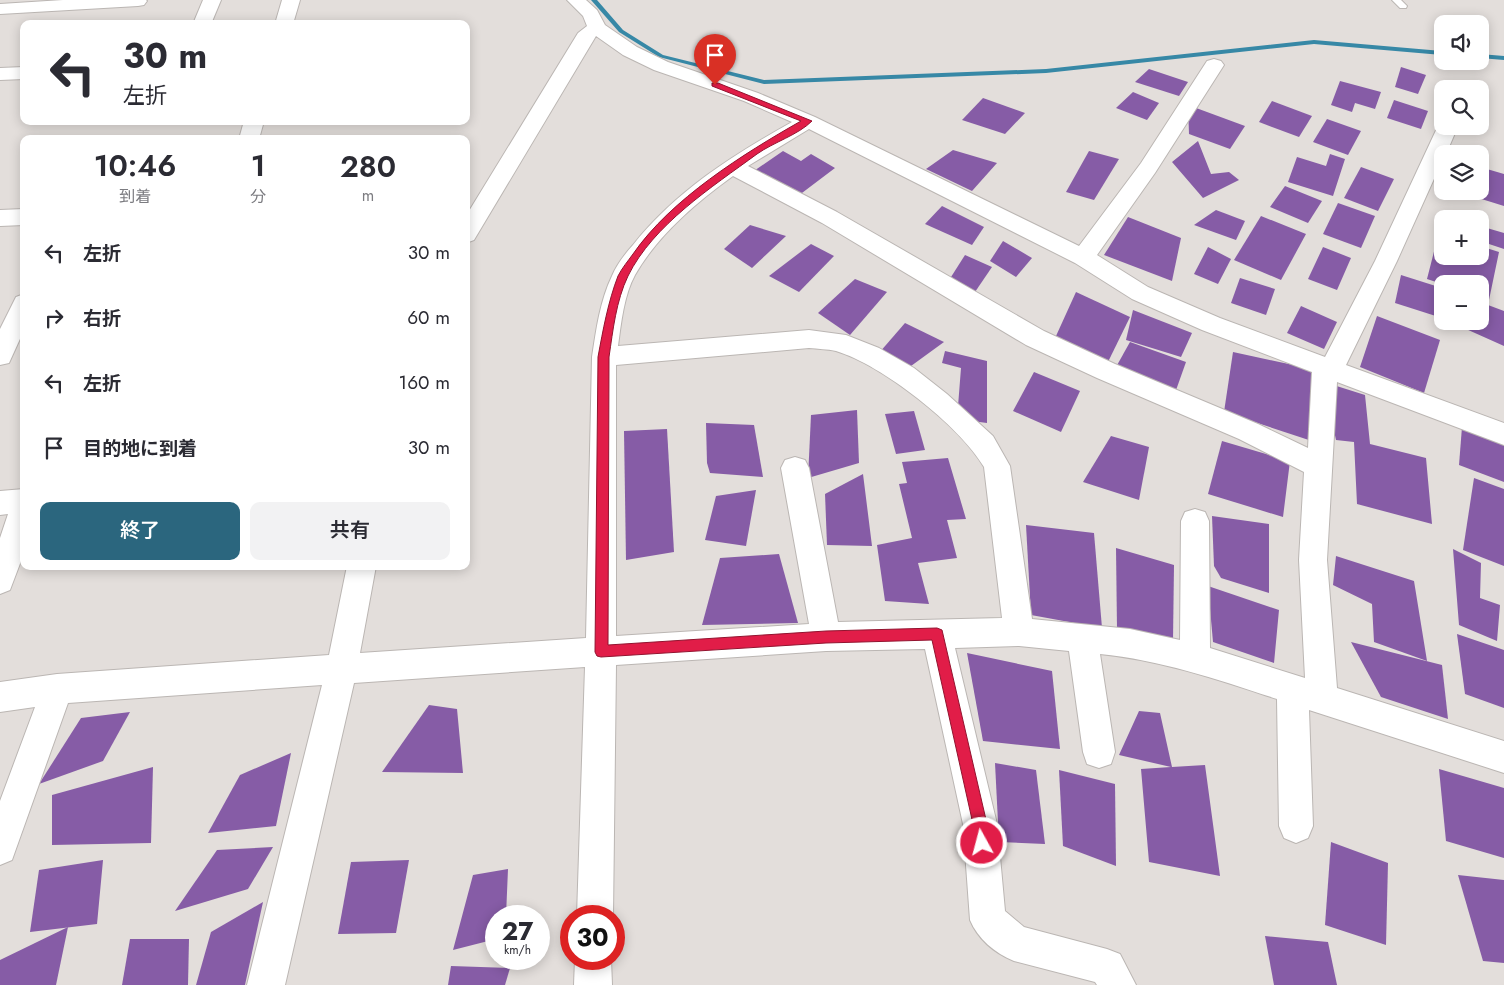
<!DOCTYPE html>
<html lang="ja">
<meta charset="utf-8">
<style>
body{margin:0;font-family:Jost,"Noto Sans JP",sans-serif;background:#f2f2f3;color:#2b2b33;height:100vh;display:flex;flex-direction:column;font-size:19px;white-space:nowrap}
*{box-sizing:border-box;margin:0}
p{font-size:16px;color:#7c7c81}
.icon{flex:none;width:28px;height:28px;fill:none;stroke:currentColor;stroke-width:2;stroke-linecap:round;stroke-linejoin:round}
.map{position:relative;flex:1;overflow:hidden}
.panel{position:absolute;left:20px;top:135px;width:450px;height:435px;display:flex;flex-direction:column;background:#fff;border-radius:10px;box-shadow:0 2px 12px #0003}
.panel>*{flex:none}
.banner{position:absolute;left:20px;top:20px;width:450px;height:105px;border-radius:10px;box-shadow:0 2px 12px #0003;background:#fff;color:#2b2b33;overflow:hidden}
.fabs{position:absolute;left:1434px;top:15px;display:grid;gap:10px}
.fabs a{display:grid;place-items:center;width:55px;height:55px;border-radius:10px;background:#fff;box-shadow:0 2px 12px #0003;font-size:25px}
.speed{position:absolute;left:485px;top:905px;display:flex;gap:10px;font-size:25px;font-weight:700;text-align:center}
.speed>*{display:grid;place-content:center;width:65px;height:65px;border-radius:50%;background:#fff;box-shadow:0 2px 12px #0003;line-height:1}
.speed small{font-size:12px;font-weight:400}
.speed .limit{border:8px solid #d22;background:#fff;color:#111}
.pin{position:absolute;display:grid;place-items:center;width:42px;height:42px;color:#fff;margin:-51px -21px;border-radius:50% 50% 50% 0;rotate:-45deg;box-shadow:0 0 5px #0007}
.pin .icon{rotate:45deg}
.me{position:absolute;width:55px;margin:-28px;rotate:353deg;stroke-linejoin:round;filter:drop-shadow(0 0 4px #0008)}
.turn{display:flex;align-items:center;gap:18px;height:105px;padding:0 20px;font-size:22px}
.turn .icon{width:65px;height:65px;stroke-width:2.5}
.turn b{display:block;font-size:35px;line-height:42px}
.eta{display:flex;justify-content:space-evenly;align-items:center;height:85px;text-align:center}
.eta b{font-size:30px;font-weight:600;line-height:35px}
.primary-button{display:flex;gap:10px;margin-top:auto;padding:10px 20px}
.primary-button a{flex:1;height:58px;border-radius:10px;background:#2b667e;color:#fff;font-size:20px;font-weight:600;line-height:58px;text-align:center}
.primary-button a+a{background:#f2f2f3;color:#2b2b33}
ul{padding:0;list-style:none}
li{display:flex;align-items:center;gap:15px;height:65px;padding:0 20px}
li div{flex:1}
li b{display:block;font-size:19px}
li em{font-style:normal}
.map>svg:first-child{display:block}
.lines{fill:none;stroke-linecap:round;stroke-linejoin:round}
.stream{fill:#3788a6;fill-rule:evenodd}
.building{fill:#865ca6}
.lane-casing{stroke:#bbb6b3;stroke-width:2}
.street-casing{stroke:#bbb6b3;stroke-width:2}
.lane{fill:#fff;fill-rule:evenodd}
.street{fill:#fff;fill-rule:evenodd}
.route{fill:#e11d48;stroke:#92132f}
</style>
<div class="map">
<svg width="1504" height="985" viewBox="0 0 1504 985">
<rect width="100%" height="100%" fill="#e3dedb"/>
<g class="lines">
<g class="stream">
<polygon points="591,0 597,0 623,30 663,55 764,80 1046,69 1314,40 1442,51 1442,55 1314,44 1046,73 764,84 659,57 619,32"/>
<polygon points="1480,54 1504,56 1504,60 1480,58"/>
</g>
</g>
<g class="building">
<polygon points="1401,67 1426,75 1418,94 1395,87"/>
<polygon points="1149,69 1188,82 1179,96 1135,82"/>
<polygon points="1340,81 1381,92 1375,109 1355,103 1352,112 1331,105"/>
<polygon points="1133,92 1159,103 1147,120 1116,108"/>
<polygon points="983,98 1025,113 1005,134 962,120"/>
<polygon points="1394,100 1428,111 1421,129 1387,118"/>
<polygon points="1272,101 1312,116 1299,137 1259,122"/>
<polygon points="1188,105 1245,126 1230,149 1189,134"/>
<polygon points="1327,119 1361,131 1348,155 1313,142"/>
<polygon points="1198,141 1211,174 1229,172 1239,180 1203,198 1172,162"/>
<polygon points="953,150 997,163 972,191 926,169"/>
<polygon points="783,151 801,161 811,154 835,168 794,199 751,173"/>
<polygon points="1089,151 1119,159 1094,200 1066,192"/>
<polygon points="1330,154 1345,159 1333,196 1288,182 1297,157 1326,166"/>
<polygon points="1361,167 1394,179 1378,211 1344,198"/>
<polygon points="1480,167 1504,174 1504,206 1475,197 1478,191 1480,191 1482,181 1480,180"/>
<polygon points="1285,186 1322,201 1308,223 1270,207"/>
<polygon points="1338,203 1375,216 1361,248 1323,234"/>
<polygon points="942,206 984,227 972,245 925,224"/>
<polygon points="1216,210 1245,221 1236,240 1194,225"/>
<polygon points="1261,216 1306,234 1281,280 1234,260"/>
<polygon points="1128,217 1181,238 1172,281 1104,255"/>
<polygon points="750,225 786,236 752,268 724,249"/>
<polygon points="1480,226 1504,233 1504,249 1480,241"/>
<polygon points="1439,232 1442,234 1442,256 1480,256 1480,246 1499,252 1489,300 1480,297 1480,284 1442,284 1427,279"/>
<polygon points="1003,241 1032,258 1016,277 990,261"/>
<polygon points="811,244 834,256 799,292 769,276"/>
<polygon points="1208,247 1231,259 1218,284 1194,274"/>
<polygon points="1323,247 1351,258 1337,290 1308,279"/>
<polygon points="965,255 992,267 975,292 951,277"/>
<polygon points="1401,275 1442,288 1442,318 1395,303"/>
<polygon points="1240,278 1275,289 1266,315 1231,303"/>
<polygon points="855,279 887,292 850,335 818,313"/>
<polygon points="1076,292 1130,317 1107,364 1056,336"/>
<polygon points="1480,302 1504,311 1504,346 1466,329 1466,321 1480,321"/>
<polygon points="1301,306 1337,322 1324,349 1287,333"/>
<polygon points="1133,310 1192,333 1181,357 1126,340"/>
<polygon points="1377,316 1440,340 1424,393 1360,367"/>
<polygon points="905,323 944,342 911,366 879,353"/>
<polygon points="1130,342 1186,362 1175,393 1116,367"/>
<polygon points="945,351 987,361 987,423 957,419 961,368 942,363"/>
<polygon points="1233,352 1312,369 1321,444 1224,412"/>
<polygon points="1034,372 1080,391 1061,432 1013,411"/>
<polygon points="1324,382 1365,395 1370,444 1426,458 1432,524 1357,504 1354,442 1336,440"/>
<polygon points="857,410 859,463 808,478 811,415"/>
<polygon points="914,411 925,450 896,454 885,414"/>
<polygon points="706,423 754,425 763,477 710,473 707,463"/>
<polygon points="1462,427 1504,444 1504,482 1459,465"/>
<polygon points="667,429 674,552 626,560 624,431"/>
<polygon points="1111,436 1149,447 1139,500 1083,482"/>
<polygon points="1222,441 1290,461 1283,517 1208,494"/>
<polygon points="948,458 966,519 947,520 957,558 918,563 929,604 885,601 877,545 912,538 899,484 907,483 902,462"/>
<polygon points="863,474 872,546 827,545 825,494"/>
<polygon points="1474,478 1504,489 1504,566 1463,550"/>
<polygon points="756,490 746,546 705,540 716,496"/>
<polygon points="1212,516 1269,524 1269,593 1221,578 1214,566"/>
<polygon points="1026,525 1094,533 1102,628 1031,615"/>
<polygon points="1116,548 1174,565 1173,640 1117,629"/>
<polygon points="1453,549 1481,563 1480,598 1500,605 1497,641 1459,625"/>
<polygon points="779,554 798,623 702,625 720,558"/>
<polygon points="1336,556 1414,581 1427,661 1374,642 1372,604 1333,585"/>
<polygon points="1208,586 1279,610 1274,663 1213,642"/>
<polygon points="1457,634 1504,650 1504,708 1465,694"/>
<polygon points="1351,642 1442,665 1448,719 1381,697"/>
<polygon points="967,653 1052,671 1060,749 983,741"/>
<polygon points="429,705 457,709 463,773 382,772"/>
<polygon points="1139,711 1160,713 1172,767 1205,765 1220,876 1149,862 1141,769 1171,767 1119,755"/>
<polygon points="130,712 103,761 39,784 81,718"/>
<polygon points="291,753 276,826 208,833 240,775"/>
<polygon points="995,763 1036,770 1045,844 999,842"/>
<polygon points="153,767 151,843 52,845 52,795"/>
<polygon points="1439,769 1504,788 1504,858 1446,841"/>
<polygon points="1059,770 1115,784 1116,866 1063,846"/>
<polygon points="1331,842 1388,863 1386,945 1325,925"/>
<polygon points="273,847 248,889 175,911 217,850"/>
<polygon points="103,860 97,924 30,932 39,870"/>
<polygon points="409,860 396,933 338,934 351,862"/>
<polygon points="508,869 506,916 496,916 496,939 453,950 473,875"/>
<polygon points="1458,875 1504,880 1504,963 1483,961"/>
<polygon points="263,902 245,985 196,985 211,932"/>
<polygon points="68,927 56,985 0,985 0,960"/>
<polygon points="1265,936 1328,942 1337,985 1274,985"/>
<polygon points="130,939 189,939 188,985 122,985"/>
<polygon points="451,966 510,968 505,985 448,985"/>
</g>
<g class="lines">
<defs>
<polygon id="lane" points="1392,0 1401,0 1407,6 1406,8 1400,8"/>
<g id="street">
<polygon points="63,0 146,0 147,1 144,5 138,6 0,14 0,4"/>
<polygon points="203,0 221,0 211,24 193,24"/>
<polygon points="282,0 300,0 293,24 275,24"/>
<path d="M567,0H586L597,10L605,25L637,47L668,62L758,93L815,117L1079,246L1141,163L1207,61L1214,59L1221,61L1224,65L1155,173L1097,255L1148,287L1220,318L1325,357L1375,261L1438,126L1442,121V126H1458L1446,154H1442V161L1397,261L1346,365L1504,423V445L1337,382L1327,560L1337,688L1504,741V773L1309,710L1313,826L1308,838L1296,843L1284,838L1279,826L1277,699C1219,680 1161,660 1100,654L1115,752L1111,764L1099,768L1087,764L1083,752L1069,651L1019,646L955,648L997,824L1005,911L1024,927L1107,949L1120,954L1136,985H1097L1095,982L1014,961C995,953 978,939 970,920L963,824L925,649L826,651L616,665L613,916H577L585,667L354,683L285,985H247L322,685L68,703L12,860L0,865V801L35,707L0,712V682L57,674L329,655L347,566H376L360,653L586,638L592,357C596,330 600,301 612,276C617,264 625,254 633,245C676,191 733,155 792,122L744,101L654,70L623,55L596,36L474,240L466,243V216L578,33L587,26L583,16ZM809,129L1075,263L1132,299L1202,330L1312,372L1308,448L1258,424L1115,364L1044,331L837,212L748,166ZM733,176L822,223L1026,345L1097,378L1239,439L1304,472L1299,560L1305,678L1210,648L1209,521L1205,512L1195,509L1185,512L1181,521L1180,640L1130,629L1032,619L1010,466L993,436L947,394L914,368L879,348L846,335L809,330L618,346C621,323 624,295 635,275C657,236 698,201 733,176ZM809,348C818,349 827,349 836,351C882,365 959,425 984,467L1002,618L838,622L809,468L805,460L795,457L785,460L781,468L809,624L616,636V365Z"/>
<polygon points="24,67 24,79 0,80 0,68"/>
<polygon points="244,121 264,121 259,139 239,139"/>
<polygon points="24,209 24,225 0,226 0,210"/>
<polygon points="24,294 24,330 9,363 0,365 0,329 16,297"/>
<polygon points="24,489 24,553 10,590 0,594 0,538 8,514 0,515 0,491"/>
<polygon points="575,959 611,959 612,985 574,985"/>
</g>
</defs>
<use href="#lane" class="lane-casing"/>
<use href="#street" class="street-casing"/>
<use href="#lane" class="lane"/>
<use href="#street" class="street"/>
</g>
<path class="route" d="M712,83H718L812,121C798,135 774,142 757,154C712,187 653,225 628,276C616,301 613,330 609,357L608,645L826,631L937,628L942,630L987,824L989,843L987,848L982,850L977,848L973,824L932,640L826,643L601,657L597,656L595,652L598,357C603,330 608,302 618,276C622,268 628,261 633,254C671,199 743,154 801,121L712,86Z"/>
</svg>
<div class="fabs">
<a><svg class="icon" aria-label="sound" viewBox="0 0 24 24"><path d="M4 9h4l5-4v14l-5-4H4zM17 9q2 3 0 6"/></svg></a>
<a><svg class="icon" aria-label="search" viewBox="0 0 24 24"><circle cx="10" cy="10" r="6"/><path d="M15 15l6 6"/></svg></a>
<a><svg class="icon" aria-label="layers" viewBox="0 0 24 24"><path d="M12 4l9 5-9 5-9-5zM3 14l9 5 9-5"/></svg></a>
<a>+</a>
<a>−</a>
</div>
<div class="speed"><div>27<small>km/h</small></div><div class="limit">30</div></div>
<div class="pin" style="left:715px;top:85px;background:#d93025"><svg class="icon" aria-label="arrive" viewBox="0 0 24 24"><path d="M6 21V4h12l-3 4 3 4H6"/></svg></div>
<svg class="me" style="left:982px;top:843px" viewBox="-20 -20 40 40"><circle r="17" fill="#e11d48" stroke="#fff" stroke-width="3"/><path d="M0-11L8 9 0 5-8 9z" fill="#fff"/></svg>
<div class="banner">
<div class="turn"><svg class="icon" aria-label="left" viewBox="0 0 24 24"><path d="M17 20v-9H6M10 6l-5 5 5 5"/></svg><div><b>30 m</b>左折</div></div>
</div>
<section class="panel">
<div class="eta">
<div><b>10:46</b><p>到着</p></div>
<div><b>1</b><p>分</p></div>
<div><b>280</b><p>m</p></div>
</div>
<ul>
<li><svg class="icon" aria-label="left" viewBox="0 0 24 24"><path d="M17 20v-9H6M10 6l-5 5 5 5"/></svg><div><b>左折</b></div><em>30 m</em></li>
<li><svg class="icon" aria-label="right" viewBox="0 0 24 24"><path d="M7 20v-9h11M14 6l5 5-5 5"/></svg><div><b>右折</b></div><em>60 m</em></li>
<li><svg class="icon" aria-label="left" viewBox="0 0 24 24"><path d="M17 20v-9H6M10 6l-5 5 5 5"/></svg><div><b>左折</b></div><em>160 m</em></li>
<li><svg class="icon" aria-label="arrive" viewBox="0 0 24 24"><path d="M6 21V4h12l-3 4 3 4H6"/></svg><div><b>目的地に到着</b></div><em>30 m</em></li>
</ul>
<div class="primary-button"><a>終了</a><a>共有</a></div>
</section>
</div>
